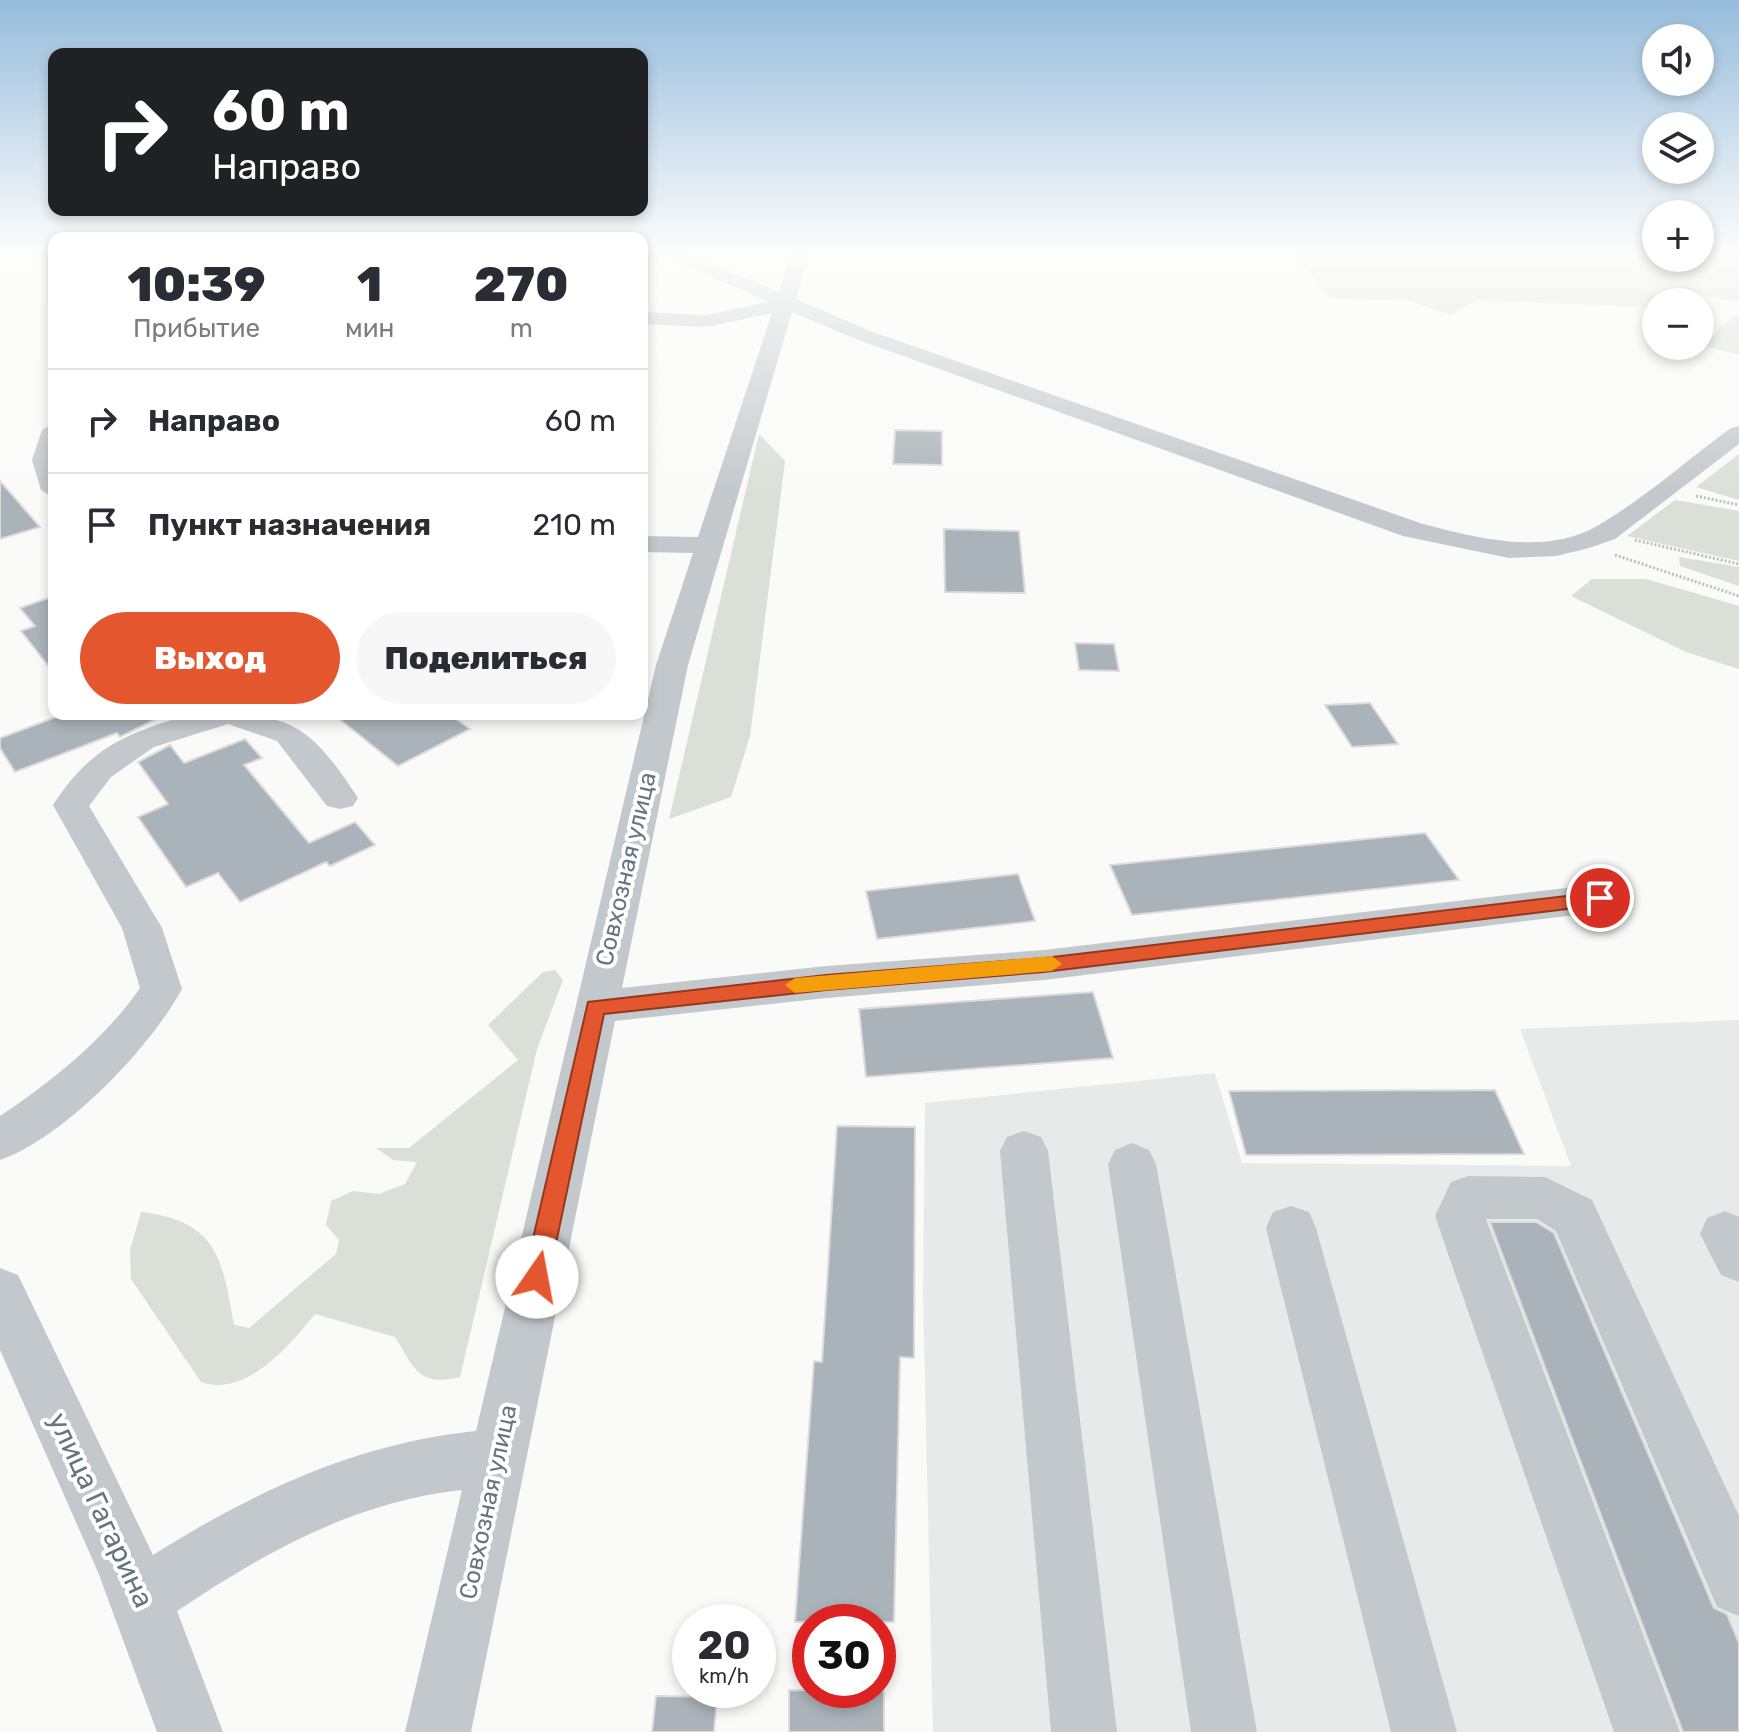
<!DOCTYPE html>
<html lang="ru">
<meta charset="utf-8">
<style>
body{margin:0;font-family:Rubik,sans-serif;background:#f7f7f7;color:#2b2b33;height:100vh;display:flex;flex-direction:column;font-size:30px;white-space:nowrap}
*{box-sizing:border-box;margin:0}
p{font-size:26px;color:#7c7c81}
.icon{flex:none;width:44px;height:44px;fill:none;stroke:currentColor;stroke-width:2;stroke-linecap:round;stroke-linejoin:round}
.map{position:relative;flex:1;overflow:hidden}
.details{position:absolute;left:48px;top:232px;width:600px;height:488px;display:flex;flex-direction:column;background:#fff;border-radius:16px;box-shadow:0 4px 12px #0003}
.details>*{flex:none}
.guide{position:absolute;left:48px;top:48px;width:600px;height:168px;border-radius:16px;box-shadow:0 4px 12px #0003;background:#202124;color:#fff;overflow:hidden}
.buttons{position:absolute;left:1642px;top:24px;display:grid;gap:16px}
.buttons a{display:grid;place-items:center;width:72px;height:72px;border-radius:50%;background:#fff;box-shadow:0 4px 12px #0003;font-size:40px}
.speed{position:absolute;left:672px;top:1604px;display:flex;gap:16px;font-size:40px;font-weight:700;text-align:center}
.speed>*{display:grid;place-content:center;width:104px;height:104px;border-radius:50%;background:#fff;box-shadow:0 4px 12px #0003;line-height:1}
.speed small{font-size:20px;font-weight:400}
.speed .limit{border:12px solid #d22;background:#fff;color:#111}
.pin{position:absolute;display:grid;place-items:center;width:68px;height:68px;color:#fff;margin:-34px;border:4px solid #fff;border-radius:50%;box-shadow:0 2px 8px #0007}
.me{position:absolute;width:88px;margin:-44px;rotate:12deg;stroke-linejoin:round;filter:drop-shadow(0 0 6px #0008)}
.turn{display:flex;align-items:center;gap:28px;height:168px;padding:0 32px;font-size:36px}
.turn .icon{width:104px;height:104px;stroke-width:2.5}
.turn b{display:block;font-size:56px;line-height:68px}
.eta{display:flex;justify-content:space-evenly;align-items:center;height:136px;text-align:center}
.eta b{font-size:48px;font-weight:800;line-height:56px}
.cta{display:flex;gap:16px;margin-top:auto;padding:16px 32px}
.cta a{flex:1;height:92px;border-radius:48px;background:#e4572e;color:#fff;font-size:32px;font-weight:800;line-height:92px;text-align:center}
.cta a+a{background:#f7f7f7;color:#2b2b33}
ul{padding:0;list-style:none}
li{display:flex;align-items:center;gap:24px;height:104px;padding:0 32px;border-top:2px solid #e1e1e2}
li div{flex:1}
li b{display:block;font-size:30px}
li em{font-style:normal}
.map>svg:first-child{display:block}
.built{fill:#e8e9e9}
.green{fill:#dadfd7}
.building{fill:#aab3b9;stroke:#dcdcda;stroke-width:2}
.lines{fill:none;stroke-linecap:round;stroke-linejoin:round}
.path{stroke:#bbbfc2;stroke-width:3;stroke-dasharray:2 2;stroke-linecap:butt}
.minor{fill:#c3c8cc;fill-rule:evenodd}
.route{fill:#e4572e;stroke:#94391e;stroke-width:2}
.slow{fill:#f59e0b}
.labels{text-anchor:middle;dominant-baseline:central;stroke-width:8;stroke-linejoin:round;paint-order:stroke}
.street-label{font-size:24px;fill:#657683;stroke:#fff}
.near-street-label{font-size:28px;fill:#657683;stroke:#fff}
</style>
<div class="map">
<svg width="1739" height="1732" viewBox="0 0 1739 1732">
<rect width="100%" height="100%" fill="#fafaf8"/>
<polygon class="built" points="1739,1020 1739,1732 933,1732 923,1295 925,1103 1215,1073 1242,1163 1571,1166 1520,1029"/>
<g class="green">
<polygon points="1298,251 1656,251 1656,258 1700,258 1700,251 1739,251 1739,302 1679,291 1647,307 1478,300 1450,315 1407,300 1330,298 1296,258"/>
<polygon points="1739,314 1739,355 1705,346 1722,325"/>
<polygon points="759,434 785,461 750,736 731,797 669,819"/>
<polygon points="1739,454 1739,500 1696,487"/>
<polygon points="1675,500 1739,511 1739,561 1627,536"/>
<polygon points="1679,557 1739,567 1739,586 1680,566"/>
<polygon points="1592,579 1646,579 1739,606 1739,669 1686,652 1571,596"/>
<path d="M555,970L563,980L537,1049L460,1377C418,1387 415,1369 395,1337L315,1314C290,1345 246,1398 201,1382L131,1279L130,1250L141,1212C217,1221 222,1257 234,1325L249,1328L336,1254L339,1240L326,1225L331,1201L353,1191L379,1194L405,1184L417,1162L393,1160L376,1148H409L518,1060L488,1025L543,972Z"/>
</g>
<g class="building">
<polygon points="895,430 942,431 942,465 893,464"/>
<polygon points="0,481 40,527 0,539"/>
<polygon points="944,529 1019,531 1025,593 945,592"/>
<polygon points="54,596 54,673 21,631 35,626 20,608"/>
<polygon points="1075,643 1114,644 1119,671 1079,670"/>
<polygon points="1370,703 1398,744 1352,747 1325,705"/>
<polygon points="64,714 162,714 162,716 120,737 117,733 15,772 0,748 0,738"/>
<polygon points="333,714 449,714 470,729 398,766"/>
<polygon points="245,739 262,758 244,765 309,843 355,822 375,845 330,866 326,862 240,902 218,873 186,887 138,817 168,804 138,762 170,745 184,763"/>
<polygon points="1425,833 1459,880 1132,915 1110,865"/>
<polygon points="1018,874 1035,921 877,939 866,891"/>
<polygon points="1093,992 1113,1058 866,1077 859,1009"/>
<polygon points="1495,1090 1524,1154 1246,1155 1229,1091"/>
<polygon points="837,1126 915,1127 914,1358 900,1357 894,1622 795,1622 814,1361 822,1362"/>
<polygon points="1490,1222 1536,1222 1554,1233 1714,1608 1727,1614 1739,1643 1739,1732 1683,1732"/>
<polygon points="789,1690 884,1691 884,1732 789,1732"/>
<polygon points="656,1696 717,1697 714,1732 652,1732"/>
</g>
<g class="lines">
<g class="path">
<polyline points="1696,496 1739,505"/>
<polyline points="1635,540 1739,564"/>
<polyline points="1615,555 1739,596"/>
</g>
<g class="minor">
<path d="M655,251H680L779,292L792,251H810L796,299L870,331L1423,524C1476,538 1545,556 1597,526C1644,499 1687,460 1731,428L1739,426V444L1615,539L1589,548L1556,556L1509,558L1403,536L856,339L792,312L688,665L622,988L826,966L1044,950L1600,884L1614,888L1620,898L1614,908L1600,912L1044,980L826,998L615,1021L471,1732H405L462,1490C354,1502 265,1552 177,1611L223,1732H157L98,1572L0,1350V1268L18,1275L153,1555C253,1492 357,1443 476,1431L656,665L693,553L642,552V536L698,537L772,313L706,327L642,324V312L706,315L768,302Z"/>
<polygon points="54,423 54,498 41,490 32,460 42,430"/>
<path d="M191,714C286,714 304,715 358,798L353,806L340,809L327,806L277,741L228,724L154,747L111,777L89,806L162,928L182,989C150,1048 64,1138 0,1160V1116C51,1082 105,1039 140,988L122,928L53,805C91,746 128,733 191,714Z"/>
<polygon points="1024,1131 1041,1137 1048,1151 1117,1732 1051,1732 1000,1151 1007,1137"/>
<polygon points="1132,1143 1149,1150 1156,1164 1257,1732 1191,1732 1108,1164 1115,1150"/>
<polygon points="1468,1176 1545,1177 1592,1200 1739,1516 1739,1616 1717,1607 1556,1231 1537,1219 1486,1219 1680,1732 1614,1732 1435,1216 1451,1182"/>
<polygon points="1291,1206 1309,1212 1316,1228 1457,1732 1391,1732 1266,1228 1273,1212"/>
<polygon points="1725,1211 1739,1217 1739,1282 1721,1275 1700,1234 1707,1218"/>
</g>
</g>
<linearGradient id="sky" x2="0" y2="1"><stop stop-color="#96bcdc"/><stop offset="0.51" stop-color="#fdfdfc"/><stop offset="1" stop-color="#fdfdfc" stop-opacity="0"/></linearGradient>
<rect width="1739" height="494" fill="url(#sky)"/>
<polygon class="route" points="1600,892 1609,898 1600,905 1044,972 826,990 604,1014 549,1277 545,1285 537,1288 528,1285 524,1277 588,1002 826,975 1044,958"/>
<polygon class="slow" points="1052,956 1062,964 1052,971 795,993 785,985 795,978"/>
<g class="labels">
<g class="street-label">
<text transform="translate(626 869) rotate(-77)">Совхозная улица</text>
<text transform="translate(488 1502) rotate(-78)">Совхозная улица</text>
</g>
<g class="near-street-label">
<text transform="translate(101 1510) rotate(65)">улица Гагарина</text>
</g>
</g>
</svg>
<div class="buttons">
<a><svg class="icon" aria-label="sound" viewBox="0 0 24 24"><path d="M4 9h4l5-4v14l-5-4H4zM17 9q2 3 0 6"/></svg></a>
<a><svg class="icon" aria-label="layers" viewBox="0 0 24 24"><path d="M12 4l9 5-9 5-9-5zM3 14l9 5 9-5"/></svg></a>
<a>+</a>
<a>−</a>
</div>
<div class="speed"><div>20<small>km/h</small></div><div class="limit">30</div></div>
<div class="pin" style="left:1600px;top:898px;background:#d93025"><svg class="icon" aria-label="arrive" viewBox="0 0 24 24"><path d="M6 21V4h12l-3 4 3 4H6"/></svg></div>
<svg class="me" style="left:537px;top:1277px" viewBox="-20 -20 40 40"><circle r="19" fill="#fff"/><path d="M0-13L10 11 0 6-10 11z" fill="#e4572e"/></svg>
<div class="guide">
<div class="turn"><svg class="icon" aria-label="right" viewBox="0 0 24 24"><path d="M7 20v-9h11M14 6l5 5-5 5"/></svg><div><b>60 m</b>Направо</div></div>
</div>
<section class="details">
<div class="eta">
<div><b>10:39</b><p>Прибытие</p></div>
<div><b>1</b><p>мин</p></div>
<div><b>270</b><p>m</p></div>
</div>
<ul>
<li><svg class="icon" aria-label="right" viewBox="0 0 24 24"><path d="M7 20v-9h11M14 6l5 5-5 5"/></svg><div><b>Направо</b></div><em>60 m</em></li>
<li><svg class="icon" aria-label="arrive" viewBox="0 0 24 24"><path d="M6 21V4h12l-3 4 3 4H6"/></svg><div><b>Пункт назначения</b></div><em>210 m</em></li>
</ul>
<div class="cta"><a>Выход</a><a>Поделиться</a></div>
</section>
</div>
